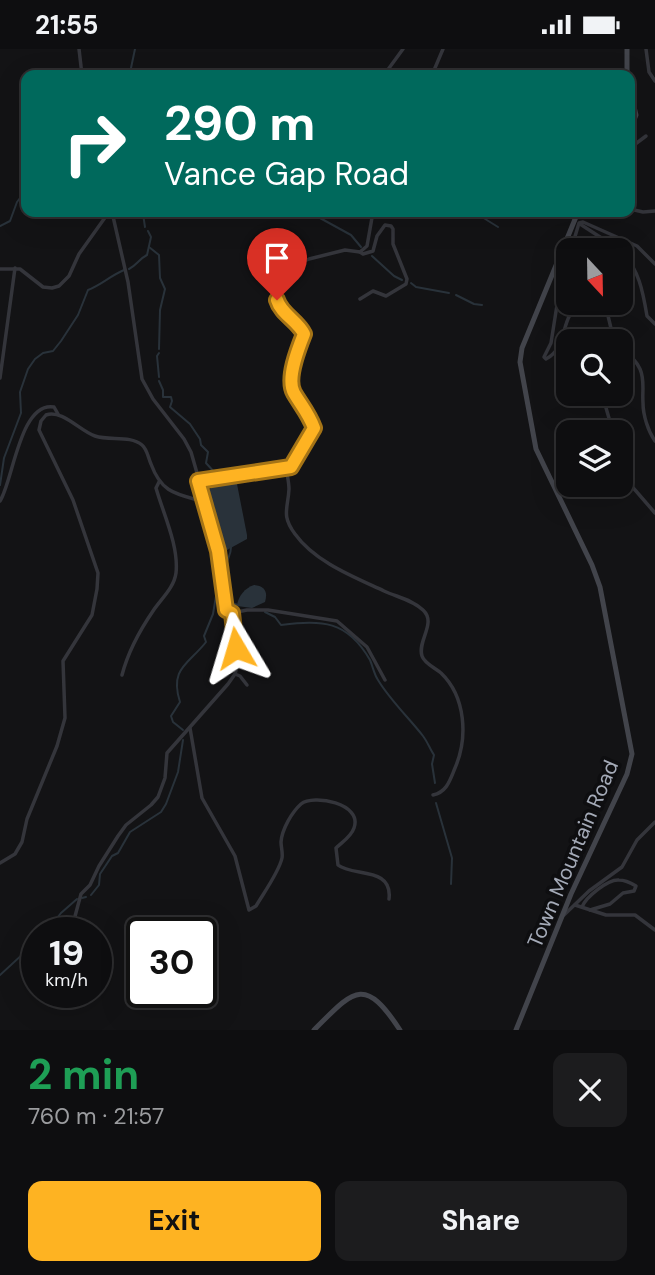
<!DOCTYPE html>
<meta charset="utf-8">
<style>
body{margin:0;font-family:"DM Sans",sans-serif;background:#1c1c1e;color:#f1f3f6;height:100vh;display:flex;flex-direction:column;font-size:26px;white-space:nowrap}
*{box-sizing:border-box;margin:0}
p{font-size:23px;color:#9b9c9f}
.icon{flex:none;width:38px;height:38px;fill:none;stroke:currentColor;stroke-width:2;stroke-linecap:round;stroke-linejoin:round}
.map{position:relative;height:981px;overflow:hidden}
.drawer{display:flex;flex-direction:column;background:#0e0e10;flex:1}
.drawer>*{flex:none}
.hud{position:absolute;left:21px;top:21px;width:614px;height:147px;border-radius:14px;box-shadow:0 7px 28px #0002,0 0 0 2px #2e2e30;background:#00695c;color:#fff;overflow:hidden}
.needle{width:46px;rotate:158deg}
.tools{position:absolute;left:556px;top:189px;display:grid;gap:14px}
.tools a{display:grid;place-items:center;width:77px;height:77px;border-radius:14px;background:#0e0e10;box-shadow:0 7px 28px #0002,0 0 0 2px #2e2e30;font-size:35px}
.speed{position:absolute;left:21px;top:868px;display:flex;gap:14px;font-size:35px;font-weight:700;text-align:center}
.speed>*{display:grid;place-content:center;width:91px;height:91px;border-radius:50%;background:#0e0e10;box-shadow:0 7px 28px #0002,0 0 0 2px #2e2e30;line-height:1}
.speed small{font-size:18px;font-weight:400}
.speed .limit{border:4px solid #111;border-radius:10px;background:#fff;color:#111}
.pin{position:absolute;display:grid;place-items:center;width:60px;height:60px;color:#fff;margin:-72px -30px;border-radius:50% 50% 50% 0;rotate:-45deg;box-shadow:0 0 7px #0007}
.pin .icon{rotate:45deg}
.me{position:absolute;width:77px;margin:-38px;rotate:353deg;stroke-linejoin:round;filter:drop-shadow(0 0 5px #0008)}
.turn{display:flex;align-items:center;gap:24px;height:147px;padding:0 28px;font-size:32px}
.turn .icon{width:91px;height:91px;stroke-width:2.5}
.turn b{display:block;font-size:49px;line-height:60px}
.round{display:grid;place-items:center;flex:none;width:74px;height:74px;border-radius:14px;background:#1c1c1e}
.overview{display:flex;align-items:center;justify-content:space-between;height:119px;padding:0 28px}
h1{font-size:42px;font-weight:700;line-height:52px;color:#1e9e55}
.primary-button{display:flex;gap:14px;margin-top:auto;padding:14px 28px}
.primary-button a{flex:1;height:80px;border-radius:14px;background:#feb322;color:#111;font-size:28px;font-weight:700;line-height:80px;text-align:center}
.primary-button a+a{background:#1c1c1e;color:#f1f3f6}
.status{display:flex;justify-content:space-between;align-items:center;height:49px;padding:0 35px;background:#0e0e10;direction:ltr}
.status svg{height:19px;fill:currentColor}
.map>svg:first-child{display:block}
.water{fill:#29323a}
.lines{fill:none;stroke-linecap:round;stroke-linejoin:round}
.stream{stroke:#29323a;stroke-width:2}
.street{stroke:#34353b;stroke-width:3.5}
.secondary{stroke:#42444b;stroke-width:5}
.route-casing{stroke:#a57416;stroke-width:18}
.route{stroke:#feb322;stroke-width:12}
.labels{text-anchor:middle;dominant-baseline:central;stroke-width:7;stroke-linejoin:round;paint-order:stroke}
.street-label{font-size:21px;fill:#a4aab7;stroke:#0e0e10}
</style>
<div class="status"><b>21:55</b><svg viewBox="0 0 49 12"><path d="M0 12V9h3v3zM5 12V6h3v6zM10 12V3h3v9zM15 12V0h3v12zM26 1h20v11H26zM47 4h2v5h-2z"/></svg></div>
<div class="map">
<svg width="655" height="981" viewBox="0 0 655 981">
<rect width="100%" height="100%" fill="#131315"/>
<g class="water">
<polygon points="233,431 237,435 247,486 247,490 227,501 224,499 214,456 210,451 208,442 214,436"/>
<path d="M254,536C265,537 268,543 265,553L252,559L237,557C238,547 245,539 254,536Z"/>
</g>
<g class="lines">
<g class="stream">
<polyline points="133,26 131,19 135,0"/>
<polyline points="309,163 351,186 361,198"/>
<polyline points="474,163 498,178"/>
<polyline points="0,177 10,172 17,153 26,141"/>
<polyline points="145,178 143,165 145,163"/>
<polyline points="149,198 159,206 160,229 165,240 160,261 159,300"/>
<polyline points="372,207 394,227 402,231"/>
<path d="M129,220C137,216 139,210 147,206L151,188L148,182"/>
<polyline points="411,234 416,238 449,244"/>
<polyline points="456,246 474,255 482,256"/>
<polyline points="159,304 157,307 159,328"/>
<polyline points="159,332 163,341 163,348 171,348 172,352 170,358 190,375 200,390 201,396 208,403 206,414 216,425"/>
<path d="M0,436L4,409L21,364L20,343L28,320L35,310L43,304L53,302L61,292L78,266L88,241C101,236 110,227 124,221"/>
<path d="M231,498C231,506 228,508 226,516C223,527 227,542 228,553L238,556"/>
<path d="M265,563L275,568L281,576C322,571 347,571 370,611C373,618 374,625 378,631C390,651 409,669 423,687C427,692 430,700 434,706L432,715L435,734"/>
<path d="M183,681L173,673L171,667L180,653C169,619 189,615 206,593L204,587L213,565L219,529"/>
<polyline points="436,754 452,809 451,835"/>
<polyline points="91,846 99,836 100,825 112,807 118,804 130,783 161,763 166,755 178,723 183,691"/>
<polyline points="82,849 86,848"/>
<polyline points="45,884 61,864 77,850"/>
<polyline points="0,926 37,892"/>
</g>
<g class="street">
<polyline points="79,0 82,26"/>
<polyline points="646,0 649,23 655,32"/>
<polyline points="384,26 403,0"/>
<polyline points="432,26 443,0"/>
<polyline points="630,99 646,87"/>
<polyline points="630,160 643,163 655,162"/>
<polyline points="580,175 620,201"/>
<polyline points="571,201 579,174 583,173 637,197 655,215"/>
<path d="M621,202C639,220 643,243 647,267L655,275"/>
<path d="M569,214L557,256L551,294L544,308L546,310C570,298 558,265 583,254"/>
<polyline points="0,220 20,220 43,238 52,239 59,237 69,227 79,205 109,163"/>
<polyline points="360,250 373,242 386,247 406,235 407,230 393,195 393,180 391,177 385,176 377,187 373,202 363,205 360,203"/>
<polyline points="605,254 614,292"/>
<path d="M621,299C629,305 636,311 640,320C645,331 642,342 643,354C643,366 648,382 655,392"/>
<polyline points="0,329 15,219"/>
<polyline points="602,345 613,383"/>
<polyline points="621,412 629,434 655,464"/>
<path d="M286,419C287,426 289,433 289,440C288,460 281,466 295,485C315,513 354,528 384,542C397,548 413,551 423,561C437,574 417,592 422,607C424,614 435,619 441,624C466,648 468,689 455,719C450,731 447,743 433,746"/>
<path d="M198,432L291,418L314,379C309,365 301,356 294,344C286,330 298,300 304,285C297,268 274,262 276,242L302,213L309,210L345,201L360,203L367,197L373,163"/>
<path d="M0,452C13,432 20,352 54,358L58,365"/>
<polyline points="232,564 247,561 268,561 337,572 367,598 385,631"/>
<polyline points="235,625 240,627 247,636"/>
<path d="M122,626C128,603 140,581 153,562C161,550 174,539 176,524C179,497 163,464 156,439L159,433"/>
<path d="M190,679L202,749L235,807L249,861L256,857C263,845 279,823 282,809C283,804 281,798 281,793C282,780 292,763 301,755C313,745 363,754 354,779C351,788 342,793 336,799L338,816C352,828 393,817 389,850"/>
<path d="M0,814L15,805L22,793L27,770L57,697L65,669L63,612L92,566L97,540L98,524L73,451L39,381L41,372L46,366C62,360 80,382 95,387C110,392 130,386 142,396C147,400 148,408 151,415C162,445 177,445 205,453"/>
<polyline points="575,856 606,866 635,866 655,881"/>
<path d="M582,858C586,848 608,830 619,831C625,831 631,834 636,837L634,842L623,844L610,855L590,861"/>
<polyline points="564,866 589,842 622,818 637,791 655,773"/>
<polyline points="60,884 74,871 81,845 90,836 99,817 118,787 126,776 151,756 158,748 165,729 167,704 228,635 235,625 237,618 233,569 232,564 226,560 215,487 191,403 184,390 153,350 142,330 128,233 112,163"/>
</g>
<g class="secondary">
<polyline points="627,0 627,26"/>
<polyline points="630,41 636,66 630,80"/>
<path d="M314,981C354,941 364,926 400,981"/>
<polyline points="516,981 571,845 627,725 632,705 600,538 592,516 536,400 520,313 522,299 578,163"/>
</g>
</g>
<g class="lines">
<defs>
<path id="route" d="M236,599L232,564L226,561L218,502L198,432L291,418L314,379C309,365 301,356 294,344C286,330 298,300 304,285C298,272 281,265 277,251"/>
</defs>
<use href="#route" class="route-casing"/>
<use href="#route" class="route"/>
</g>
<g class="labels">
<g class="street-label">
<text transform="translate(573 805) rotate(-67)">Town Mountain Road</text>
</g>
</g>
</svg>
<div class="tools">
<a><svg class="needle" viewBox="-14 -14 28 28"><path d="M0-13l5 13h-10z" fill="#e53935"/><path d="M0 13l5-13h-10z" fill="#9b9c9f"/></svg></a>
<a><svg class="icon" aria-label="search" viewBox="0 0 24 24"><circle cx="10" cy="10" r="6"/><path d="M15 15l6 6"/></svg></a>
<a><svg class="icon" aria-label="layers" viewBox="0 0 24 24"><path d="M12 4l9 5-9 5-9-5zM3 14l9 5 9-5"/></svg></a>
</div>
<div class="speed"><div>19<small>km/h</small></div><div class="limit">30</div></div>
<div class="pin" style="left:277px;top:251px;background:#d93025"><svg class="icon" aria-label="arrive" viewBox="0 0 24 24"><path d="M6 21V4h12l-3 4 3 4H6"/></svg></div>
<svg class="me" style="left:236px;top:599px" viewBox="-20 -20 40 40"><path d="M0-17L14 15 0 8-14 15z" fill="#feb322" stroke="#fff" stroke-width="4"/></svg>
<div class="hud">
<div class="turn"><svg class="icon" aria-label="right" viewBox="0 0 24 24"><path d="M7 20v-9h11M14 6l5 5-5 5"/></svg><div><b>290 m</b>Vance Gap Road</div></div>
</div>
</div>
<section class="drawer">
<div class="overview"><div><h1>2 min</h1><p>760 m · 21:57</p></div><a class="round"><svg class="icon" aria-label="close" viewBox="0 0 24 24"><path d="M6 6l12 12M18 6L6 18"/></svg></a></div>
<div class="primary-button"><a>Exit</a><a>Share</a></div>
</section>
